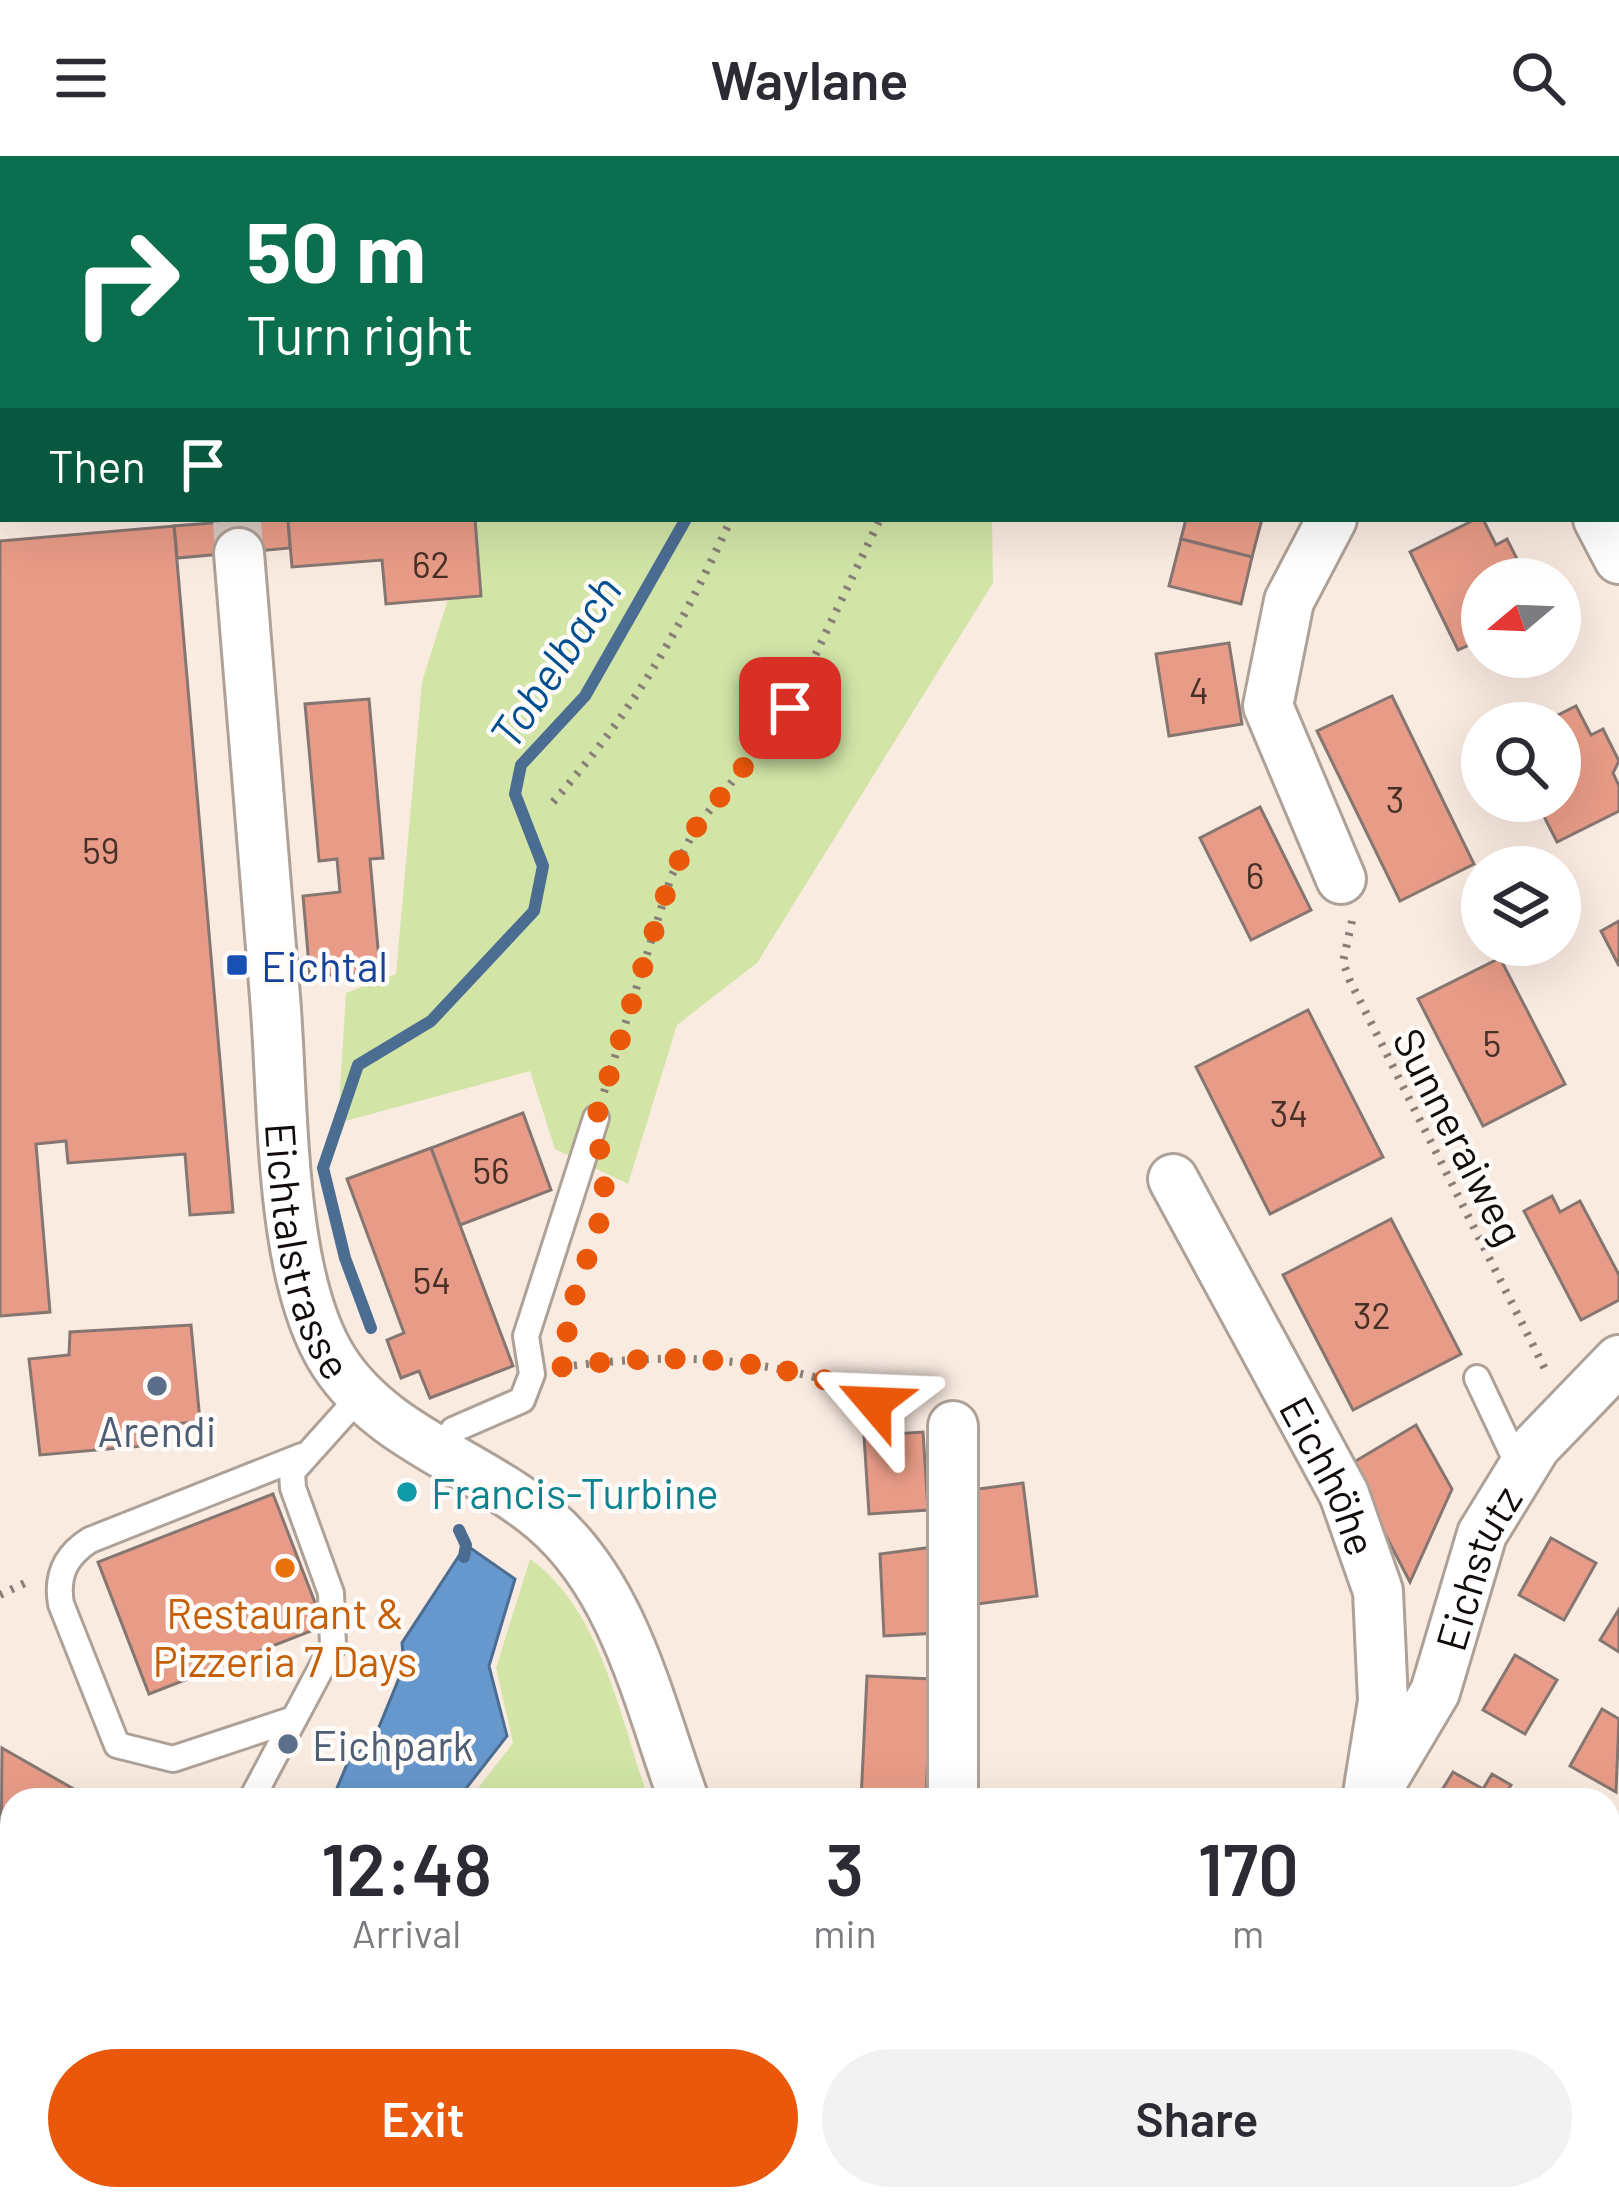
<!DOCTYPE html>
<meta charset="utf-8">
<style>
body{margin:0;font-family:Barlow,sans-serif;background:#f2f2f3;color:#2b2b33;height:100vh;display:flex;flex-direction:column;font-size:45px;white-space:nowrap}
*{box-sizing:border-box;margin:0}
p{font-size:39px;color:#7c7c81}
.icon{flex:none;width:66px;height:66px;fill:none;stroke:currentColor;stroke-width:2;stroke-linecap:round;stroke-linejoin:round}
.map{position:relative;flex:1;overflow:hidden}
.details{position:absolute;left:0px;top:1632px;width:1620px;height:423px;display:flex;flex-direction:column;background:#fff;border-radius:36px 36px 0 0;box-shadow:0 12px 48px #0002}
.details>*{flex:none}
.guide{position:absolute;left:0px;top:0px;width:1620px;height:366px;box-shadow:0 12px 48px #0002;background:#0b6e4f;color:#fff;overflow:hidden}
.needle{width:78px;rotate:251deg}
.fabs{position:absolute;left:1461px;top:402px;display:grid;gap:24px}
.fabs a{display:grid;place-items:center;width:120px;height:120px;border-radius:50%;background:#fff;box-shadow:0 12px 48px #0002;font-size:60px}
.pin{position:absolute;display:grid;place-items:center;width:102px;height:102px;color:#fff;margin:-51px;border-radius:24px;box-shadow:0 6px 18px #0006}
.me{position:absolute;width:132px;margin:-66px;rotate:296deg;stroke-linejoin:round;filter:drop-shadow(0 0 9px #0008)}
.turn{display:flex;align-items:center;gap:42px;height:252px;padding:0 48px;font-size:54px}
.turn .icon{width:156px;height:156px;stroke-width:2.5}
.turn b{display:block;font-size:84px;line-height:102px}
.then{display:flex;align-items:center;height:114px;padding:0 48px;background:#0003;gap:24px;font-size:45px}
.eta{display:flex;justify-content:space-evenly;align-items:center;height:204px;text-align:center}
.eta b{font-size:72px;font-weight:600;line-height:84px}
.cta{display:flex;gap:24px;margin-top:auto;padding:24px 48px}
.cta a{flex:1;height:138px;border-radius:72px;background:#ea580c;color:#fff;font-size:48px;font-weight:600;line-height:138px;text-align:center}
.cta a+a{background:#f2f2f3;color:#2b2b33}
header{display:flex;justify-content:space-between;align-items:center;height:156px;padding:0 48px;background:#fff;font-size:54px;font-weight:600}
.map>svg:first-child{display:block}
.green{fill:#d2e5a7}
.water{fill:#6697cd;stroke:#4c6d92;stroke-width:3}
.lines{fill:none;stroke-linecap:round;stroke-linejoin:round}
.stream{stroke:#4c6d92;stroke-width:12}
.building{fill:#e89c87;stroke:#867672;stroke-width:3}
.street-tunnel{stroke:#d7cac1;stroke-width:48;stroke-dasharray:48 24;stroke-linecap:butt}
.lane-casing{stroke:#aea197;stroke-width:30}
.street-casing{stroke:#aea197;stroke-width:54}
.path{stroke:#897e78;stroke-width:8;stroke-dasharray:3 9;stroke-linecap:butt}
.lane{stroke:#fff;stroke-width:24}
.street{stroke:#fff;stroke-width:48}
.route{stroke:#ea580c;stroke-width:21;stroke-dasharray:0 37.8}
.transit-dot{fill:#1a4fb4;stroke:#fefbf9;stroke-width:4.5}
.service-dot{fill:#5c6f8a;stroke:#fefbf9;stroke-width:4.5}
.culture-dot{fill:#0f9aa8;stroke:#fefbf9;stroke-width:4.5}
.food-dot{fill:#e8710a;stroke:#fefbf9;stroke-width:4.5}
.labels{text-anchor:middle;dominant-baseline:central;stroke-width:9;stroke-linejoin:round;paint-order:stroke}
.number-label{font-size:36px;fill:#473028}
.transit-label{font-size:42px;fill:#164399;stroke:#fefbf9;text-anchor:start}
.street-label{font-size:42px;fill:#110c09;stroke:#fefbf9}
.service-label{font-size:42px;fill:#4e5e75;stroke:#fefbf9}
.culture-label{font-size:42px;fill:#0d838f;stroke:#fefbf9;text-anchor:start}
.food-label{font-size:42px;fill:#c56008;stroke:#fefbf9}
.water-label{font-size:45px;font-style:italic;fill:#004f90;stroke:#fefbf9}
</style>
<header><svg class="icon" aria-label="menu" viewBox="0 0 24 24"><path d="M4 6h16M4 12h16M4 18h16"/></svg>Waylane<svg class="icon" aria-label="search" viewBox="0 0 24 24"><circle cx="10" cy="10" r="6"/><path d="M15 15l6 6"/></svg></header>
<div class="map">
<svg width="1619" height="2053" viewBox="0 0 1619 2053">
<rect width="100%" height="100%" fill="#faebe1"/>
<g class="green">
<polygon points="473,363 992,363 993,427 757,807 677,869 628,1028 555,993 530,915 338,967 346,837 396,818 422,526"/>
<path d="M530,1403C602,1454 621,1565 649,1644H469L513,1587L496,1512Z"/>
<polygon points="414,2043 792,2043 795,2053 408,2053"/>
</g>
<polygon class="water" points="466,1389 515,1423 489,1510 507,1580 457,1644 332,1644 350,1601 372,1588 404,1510 402,1487"/>
<g class="lines">
<g class="stream">
<polyline points="784,3 785,0"/>
<polyline points="371,1172 345,1102 323,1012 358,909 431,865 534,755 543,710 515,638 521,609 585,540 686,363"/>
<polyline points="459,1374 466,1389 464,1401"/>
<polyline points="331,2053 339,2043"/>
</g>
</g>
<g class="building">
<rect x="257" y="0" width="251" height="3"/>
<polygon points="263,363 288,363 290,392 177,402 174,370"/>
<polygon points="288,363 475,363 481,440 386,448 382,404 292,411"/>
<polygon points="1186,363 1262,363 1252,401 1181,383"/>
<polygon points="1476,363 1483,363 1496,389 1507,383 1527,423 1482,423 1482,483 1458,494 1410,396"/>
<polygon points="174,370 233,1056 190,1059 185,998 68,1007 66,985 36,988 50,1156 0,1160 0,385"/>
<polygon points="1181,383 1252,401 1241,448 1169,430"/>
<polygon points="1229,487 1242,568 1169,580 1156,498"/>
<polygon points="1392,540 1474,708 1400,745 1317,575"/>
<polygon points="369,543 383,702 370,703 380,815 310,821 303,740 340,736 337,703 319,705 305,548"/>
<polygon points="1576,550 1591,579 1603,573 1619,605 1613,617 1619,630 1619,655 1557,686 1536,645 1560,645 1560,567 1542,567"/>
<polygon points="1260,651 1311,754 1251,784 1200,682"/>
<polygon points="1619,765 1619,810 1601,775"/>
<polygon points="1500,802 1565,928 1483,970 1418,843"/>
<polygon points="1308,854 1383,1001 1270,1058 1196,911"/>
<polygon points="523,957 551,1034 460,1069 431,992"/>
<polygon points="431,992 513,1210 430,1242 419,1215 401,1222 387,1184 404,1177 347,1023"/>
<polygon points="1552,1040 1560,1056 1580,1045 1619,1119 1619,1144 1581,1164 1524,1055"/>
<polygon points="1391,1063 1461,1198 1353,1254 1283,1119"/>
<polygon points="191,1169 200,1265 153,1271 155,1289 40,1299 29,1203 69,1199 70,1176"/>
<polygon points="1416,1269 1452,1333 1410,1426 1349,1309"/>
<polygon points="923,1276 928,1354 869,1358 864,1280"/>
<polygon points="1023,1327 1037,1440 977,1448 963,1335"/>
<polygon points="273,1338 324,1470 149,1538 98,1406"/>
<polygon points="1551,1382 1596,1407 1564,1464 1519,1439"/>
<polygon points="933,1391 938,1477 884,1480 880,1398"/>
<polygon points="1619,1453 1619,1496 1600,1484"/>
<polygon points="1515,1499 1557,1524 1525,1578 1483,1554"/>
<polygon points="867,1520 931,1523 926,1644 861,1644"/>
<polygon points="1602,1553 1619,1563 1616,1636 1570,1610"/>
<polygon points="2,1592 93,1644 12,1644 12,1841 0,1834"/>
<polygon points="1453,1616 1483,1633 1492,1618 1511,1629 1502,1644 1436,1644"/>
<polygon points="1615,1713 1619,1798 1608,1818 1608,1725"/>
<polygon points="1196,2043 1280,2043 1278,2053 1192,2053"/>
<polygon points="1409,2043 1540,2043 1523,2053 1417,2053"/>
</g>
<g class="lines">
<polyline class="street-tunnel" points="237,365 239,397"/>
<defs>
<g id="lane">
<polyline points="1477,1222 1521,1315"/>
<polyline points="438,1297 453,1274 522,1244 532,1218 526,1180 596,962"/>
<path d="M291,1564L173,1603L117,1589L61,1448C56,1419 66,1399 90,1384L302,1300"/>
<polyline points="251,1644 333,1490 331,1437 293,1332 292,1316 361,1239"/>
<polyline points="0,1995 12,2002"/>
</g>
<g id="street">
<polyline points="207,0 208,3"/>
<polyline points="0,60 3,61"/>
<polyline points="1617,138 1619,138"/>
<polyline points="1332,363 1289,445 1268,550 1341,723"/>
<polyline points="1598,363 1619,403"/>
<path id="s1" d="M239,397C250,545 264,693 275,841C284,945 278,1119 334,1206C384,1283 477,1306 544,1363C625,1432 649,1548 684,1644"/>
<path id="s2" d="M1173,1023L1344,1338L1378,1435L1383,1545L1367,1644"/>
<polyline points="953,1270 953,1644"/>
<path id="s3" d="M1378,1632L1435,1536L1482,1378L1536,1290L1619,1204"/>
<polyline points="827,2043 830,2053"/>
<polyline points="982,2043 984,2053"/>
<polyline points="1084,2053 1095,2043"/>
</g>
</defs>
<use href="#lane" class="lane-casing"/>
<use href="#street" class="street-casing"/>
<g class="path">
<polyline points="819,3 819,0"/>
<polyline points="1150,3 1156,0"/>
<path d="M553,646C636,552 679,476 731,363"/>
<polyline points="1352,765 1343,806 1350,825 1547,1217"/>
<polyline points="604,936 671,721 695,673 790,552 880,363"/>
<path d="M562,1211C678,1196 752,1200 863,1235L874,1247"/>
<polyline points="0,1439 31,1424"/>
<polyline points="1608,1866 1619,1852"/>
<polyline points="1608,1950 1619,1963"/>
</g>
<use href="#lane" class="lane"/>
<use href="#street" class="street"/>
</g>
<g class="lines">
<path class="route" d="M790,552L695,673L671,721L596,962L606,1046L574,1142L560,1211C677,1196 751,1200 863,1235L874,1247"/>
</g>
<rect class="transit-dot" x="225" y="797" width="24" height="24" rx="6"/>
<g class="service-dot">
<circle cx="157" cy="1230" r="12"/>
<circle cx="288" cy="1588" r="12"/>
</g>
<circle class="culture-dot" cx="407" cy="1336" r="12"/>
<circle class="food-dot" cx="285" cy="1412" r="12"/>
<g class="labels">
<g class="number-label">
<text x="431" y="407">62</text>
<text x="1199" y="533">4</text>
<text x="1395" y="642">3</text>
<text x="101" y="693">59</text>
<text x="1255" y="718">6</text>
<text x="1492" y="886">5</text>
<text x="1289" y="956">34</text>
<text x="491" y="1013">56</text>
<text x="432" y="1123">54</text>
<text x="1372" y="1158">32</text>
</g>
<g class="transit-label">
<text x="261" y="809">Eichtal</text>
</g>
<g class="street-label">
<text transform="translate(1460 980) rotate(63)">Sunneraiweg</text>
<text stroke="none"><textPath href="#s1" startOffset="702">Eichtalstrasse</textPath></text>
<text stroke="none"><textPath href="#s2" startOffset="336">Eichhöhe</textPath></text>
<text stroke="none"><textPath href="#s3" startOffset="243">Eichstutz</textPath></text>
</g>
<g class="service-label">
<text x="157" y="1274">Arendi</text>
<text x="312" y="1588" text-anchor="start">Eichpark</text>
</g>
<g class="culture-label">
<text x="431" y="1336">Francis-Turbine</text>
</g>
<g class="food-label">
<text x="285" y="1456">Restaurant &amp;<tspan x="285" dy="48">Pizzeria 7 Days</tspan></text>
</g>
<g class="water-label">
<text transform="translate(554 505) rotate(-56)">Tobelbach</text>
</g>
</g>
</svg>
<div class="fabs">
<a><svg class="needle" viewBox="-14 -14 28 28"><path d="M0-13l5 13h-10z" fill="#e53935"/><path d="M0 13l5-13h-10z" fill="#7c7c81"/></svg></a>
<a><svg class="icon" aria-label="search" viewBox="0 0 24 24"><circle cx="10" cy="10" r="6"/><path d="M15 15l6 6"/></svg></a>
<a><svg class="icon" aria-label="layers" viewBox="0 0 24 24"><path d="M12 4l9 5-9 5-9-5zM3 14l9 5 9-5"/></svg></a>
</div>
<div class="pin" style="left:790px;top:552px;background:#d93025"><svg class="icon" aria-label="arrive" viewBox="0 0 24 24"><path d="M6 21V4h12l-3 4 3 4H6"/></svg></div>
<svg class="me" style="left:874px;top:1247px" viewBox="-20 -20 40 40"><path d="M0-17L14 15 0 8-14 15z" fill="#ea580c" stroke="#fff" stroke-width="4"/></svg>
<div class="guide">
<div class="turn"><svg class="icon" aria-label="right" viewBox="0 0 24 24"><path d="M7 20v-9h11M14 6l5 5-5 5"/></svg><div><b>50 m</b>Turn right</div></div>
<div class="then">Then<svg class="icon" aria-label="arrive" viewBox="0 0 24 24"><path d="M6 21V4h12l-3 4 3 4H6"/></svg></div>
</div>
<section class="details">
<div class="eta">
<div><b>12:48</b><p>Arrival</p></div>
<div><b>3</b><p>min</p></div>
<div><b>170</b><p>m</p></div>
</div>
<div class="cta"><a>Exit</a><a>Share</a></div>
</section>
</div>
